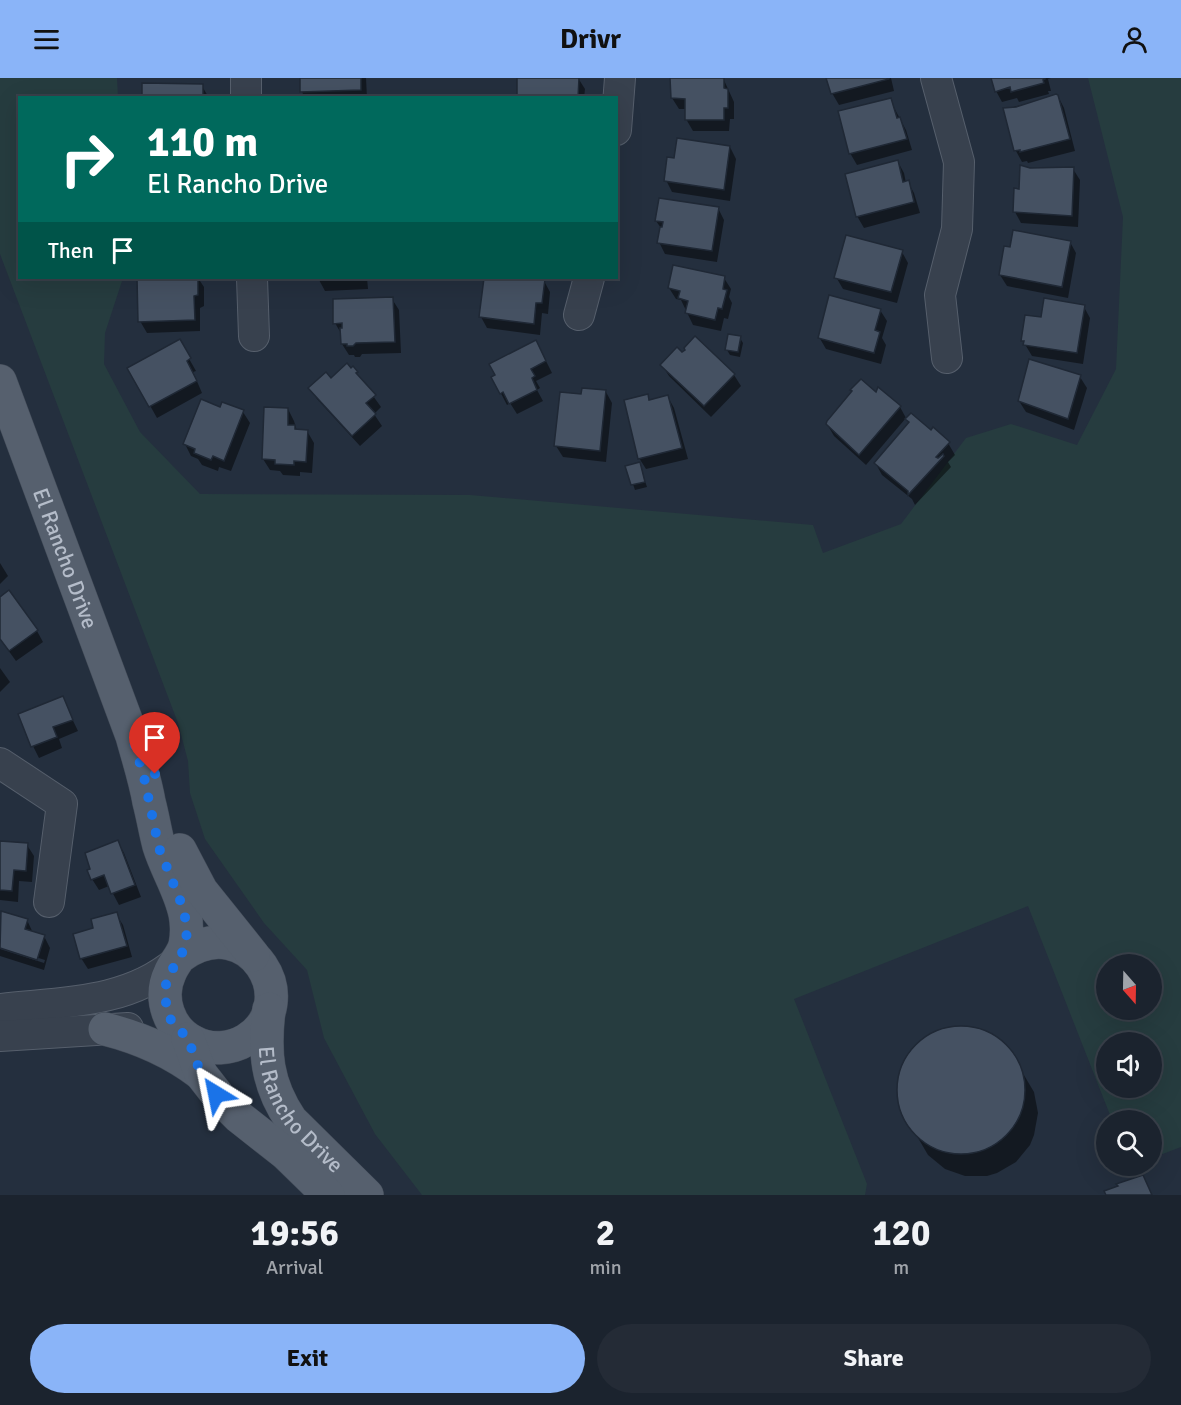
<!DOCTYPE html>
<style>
body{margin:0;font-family:Signika,sans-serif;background:#242b36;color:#f1f3f6;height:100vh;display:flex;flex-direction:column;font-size:22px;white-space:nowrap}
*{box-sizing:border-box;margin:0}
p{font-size:20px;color:#a0a4aa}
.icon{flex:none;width:33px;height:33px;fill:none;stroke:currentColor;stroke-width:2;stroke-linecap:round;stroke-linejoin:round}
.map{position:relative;height:1117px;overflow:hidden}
.drawer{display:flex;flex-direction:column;background:#1b232e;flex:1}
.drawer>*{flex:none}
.guide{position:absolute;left:18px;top:18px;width:600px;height:183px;border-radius:0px;box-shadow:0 6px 24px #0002,0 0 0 2px #39404a;background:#00695c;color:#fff;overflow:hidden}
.needle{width:39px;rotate:160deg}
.buttons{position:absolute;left:1096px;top:876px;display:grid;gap:12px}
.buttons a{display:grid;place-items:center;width:66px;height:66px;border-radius:50%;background:#1b232e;box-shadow:0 6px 24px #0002,0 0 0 2px #39404a;font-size:30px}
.pin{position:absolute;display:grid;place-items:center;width:51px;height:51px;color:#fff;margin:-62px -26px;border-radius:50% 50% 50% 0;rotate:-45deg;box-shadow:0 0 6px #0007}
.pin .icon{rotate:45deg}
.me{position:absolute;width:66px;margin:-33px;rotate:325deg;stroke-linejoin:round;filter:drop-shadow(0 0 4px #0008)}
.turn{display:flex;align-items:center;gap:21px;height:126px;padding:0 30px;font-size:27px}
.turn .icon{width:78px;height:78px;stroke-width:2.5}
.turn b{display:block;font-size:42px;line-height:51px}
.then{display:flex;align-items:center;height:57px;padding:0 30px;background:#0003;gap:12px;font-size:22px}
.eta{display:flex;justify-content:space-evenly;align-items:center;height:102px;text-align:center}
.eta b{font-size:36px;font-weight:800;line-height:42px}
.primary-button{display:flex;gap:12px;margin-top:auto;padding:12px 30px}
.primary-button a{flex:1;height:69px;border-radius:36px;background:#8ab4f8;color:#111;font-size:24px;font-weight:800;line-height:69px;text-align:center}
.primary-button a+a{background:#242b36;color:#f1f3f6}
header{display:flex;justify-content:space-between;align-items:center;height:78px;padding:0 30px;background:#8ab4f8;color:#111;font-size:27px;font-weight:800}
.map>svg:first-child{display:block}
.green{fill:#263c3f;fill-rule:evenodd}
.shadow{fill:#0007}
.building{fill:#455162;stroke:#1f2835;stroke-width:1.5}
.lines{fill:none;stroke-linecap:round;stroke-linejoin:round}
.minor-casing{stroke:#565f6c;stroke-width:32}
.major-casing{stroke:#414a57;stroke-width:34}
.minor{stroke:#38414e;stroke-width:30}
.major{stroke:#56606e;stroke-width:33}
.route{stroke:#1a73e8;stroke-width:10;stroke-dasharray:0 18}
.labels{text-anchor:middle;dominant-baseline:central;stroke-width:6;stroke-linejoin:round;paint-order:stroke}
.street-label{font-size:22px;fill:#b4bcc9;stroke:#1d2633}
</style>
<header><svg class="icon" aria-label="menu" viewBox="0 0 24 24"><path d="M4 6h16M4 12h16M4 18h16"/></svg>Drivr<svg class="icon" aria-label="person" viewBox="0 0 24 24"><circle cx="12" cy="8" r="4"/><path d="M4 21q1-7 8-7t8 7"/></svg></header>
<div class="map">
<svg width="1181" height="1117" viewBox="0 0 1181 1117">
<rect width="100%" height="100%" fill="#242f3e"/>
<path class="green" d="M0,0H117L118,19L20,20V200H123L105,255L104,286L140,354L200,416L470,417L813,447L823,475L901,446L966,360L1011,346L1077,367L1116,291L1123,139L1088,0H1181V1069L1152,1080V1042H1112L1028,828L794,921L867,1106L865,1117H422L375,1056L324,960L307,892L264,845L205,761L190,715L188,683L178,645L0,176ZM1152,886V932H1107V886ZM1107,964H1152V1010H1107Z"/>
<g class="shadow">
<polygon points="302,0 366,0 367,20 305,20 302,14"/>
<polygon points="519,0 578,0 585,11 584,20 518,20"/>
<polygon points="672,0 723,0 734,24 734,41 730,41 729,53 693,53 686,41 686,31 679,31 672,20"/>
<polygon points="828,0 891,0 894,13 839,27 832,15"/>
<polygon points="992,0 1051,0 1048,1 1051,13 1048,13 1049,16 1019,24 1017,20 1002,24 996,13"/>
<polygon points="202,8 209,20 143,20"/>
<polygon points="1058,18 1064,30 1075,73 1028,85 1027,83 1022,84 1016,73 1005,31"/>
<polygon points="890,22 906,52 912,72 857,87 850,75"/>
<polygon points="730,69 736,81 730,123 672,114 666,102 675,82"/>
<polygon points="898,84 904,95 906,105 908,104 914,115 920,135 864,150 857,138"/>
<polygon points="1030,91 1073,91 1080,102 1078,149 1021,145 1015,134 1020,112"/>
<polygon points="718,130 724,142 717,184 665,176 659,164 661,150 656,143"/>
<polygon points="1070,164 1076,175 1068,220 1007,208 1000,197"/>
<polygon points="902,174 908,185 897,225 843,211 836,199"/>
<polygon points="139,200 198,200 204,209 204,228 200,230 200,253 147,255 140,243"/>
<polygon points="318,200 367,200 368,211 325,213"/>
<polygon points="485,200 515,200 544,203 550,214 548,236 542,235 540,257 487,250 481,239"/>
<polygon points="724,200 731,211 729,219 732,225 728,241 724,240 721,253 693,247 681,222 676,221 669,210"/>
<polygon points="392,221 399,232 401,275 362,276 360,279 355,279 354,277 349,277 342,266 342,257 335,245"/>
<polygon points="1084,229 1090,240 1083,286 1032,278 1023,263 1042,241"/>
<polygon points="880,232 887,243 882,260 886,267 881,286 826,271 819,259"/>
<polygon points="740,260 743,265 740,279 730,277 727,272"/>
<polygon points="179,263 196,293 193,294 202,315 157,340 129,290"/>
<polygon points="687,272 734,297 741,308 711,339 669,298 662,287"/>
<polygon points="542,275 552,295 536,303 540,310 537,312 543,323 517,336 510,325 507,327 493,300"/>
<polygon points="353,290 381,329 374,336 382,348 360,368 317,321 310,310"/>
<polygon points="1080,299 1087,310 1074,352 1026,334 1019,323"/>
<polygon points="606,314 612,325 606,384 563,379 556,368 582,318"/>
<polygon points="853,314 877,316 900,329 906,340 866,387 834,358 827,346"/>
<polygon points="647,318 650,323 668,319 674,330 688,381 646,391 639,380"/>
<polygon points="221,331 243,334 250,345 231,393 219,389 218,393 202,387 198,381 191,378 185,366"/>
<polygon points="288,331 294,343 297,353 307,353 314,365 312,395 300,394 300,398 283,397 280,393 270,392 263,381"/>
<polygon points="907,341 948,365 955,377 948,384 951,389 915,427 912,421 882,397 876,386 909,345"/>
<polygon points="639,385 647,409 635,412 627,389"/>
<polygon points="0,485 8,498 0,506"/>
<polygon points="0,520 37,553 43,564 16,583 0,561"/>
<polygon points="0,590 10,604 0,614"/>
<polygon points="62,620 78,653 59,661 62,670 39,680 33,668"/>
<polygon points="0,764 27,767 34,778 32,804 19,803 18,824 0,822"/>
<polygon points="118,764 124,775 141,819 119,827 109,808 99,812 92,801"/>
<polygon points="2,835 27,842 33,855 44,858 50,870 44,892 0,878 0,871 44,885 45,882 0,868 0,842"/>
<polygon points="116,836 123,847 132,879 88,891 81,880 95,851"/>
<polygon points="950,951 971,951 992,958 1009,972 1034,1014 1038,1035 1034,1057 1030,1067 1016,1084 997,1095 987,1098 965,1098 945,1091 928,1077 903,1034 899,1013 900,1002 907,982 920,965 939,954"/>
</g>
<g class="building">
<polygon points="300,0 361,0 361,12 300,14"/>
<polygon points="517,0 579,0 578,20 517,20"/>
<polygon points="670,0 724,0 724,10 728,11 728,30 724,30 724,42 685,42 685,21 671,20"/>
<polygon points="826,0 889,0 889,1 831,16"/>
<polygon points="991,0 1045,0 1045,1 1043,2 1044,5 1011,14 1010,9 995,14"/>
<polygon points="142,5 203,6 203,20 142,20"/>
<polygon points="1056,16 1058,17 1070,61 1020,74 1020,72 1014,73 1003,30 1016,29"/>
<polygon points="891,20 897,40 900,39 907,61 849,76 838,33"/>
<polygon points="677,60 730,68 724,112 664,103 667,79 674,80"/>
<polygon points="898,82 903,104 909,102 914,124 856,139 845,96"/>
<polygon points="1020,87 1030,90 1074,89 1072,138 1013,134 1014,110 1019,111"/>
<polygon points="659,120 719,129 712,173 657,165 660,149 662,149 663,144 655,143"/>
<polygon points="1013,152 1071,163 1062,209 999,197 1004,168 1010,169"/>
<polygon points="846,157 903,172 891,214 834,200"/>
<polygon points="673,187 725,198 723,211 727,212 722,231 718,230 715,242 685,235 688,223 678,220 680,213 668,210"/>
<polygon points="137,200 198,200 198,217 194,218 195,242 138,244"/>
<polygon points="484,200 545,201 542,225 536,225 534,246 479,239"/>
<polygon points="829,217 881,231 875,252 880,254 874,275 818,260"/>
<polygon points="393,219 395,264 356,265 353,268 347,268 347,266 341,266 340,250 342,250 342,245 333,246 333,221"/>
<polygon points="1044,220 1085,227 1077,275 1023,267 1024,263 1021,263 1025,237 1041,239"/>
<polygon points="728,256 741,258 738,274 725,272"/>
<polygon points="695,258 735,296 704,328 660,287 677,269 682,274 685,272 684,270"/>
<polygon points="180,261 191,280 187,283 197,303 149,329 127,290"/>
<polygon points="536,262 546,283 531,291 535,298 532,300 537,312 509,326 503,314 500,316 491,299 495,297 489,286"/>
<polygon points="1029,281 1081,297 1068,341 1018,323"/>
<polygon points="347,285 351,290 353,288 358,294 356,295 376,317 366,325 376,336 352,358 308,310 326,294 331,300"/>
<polygon points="861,301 876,314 878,309 901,328 859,377 826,346 827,343 852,313 850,312"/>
<polygon points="582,310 606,312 600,373 554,368 560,314 581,316"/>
<polygon points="648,316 649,322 668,317 682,370 638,381 624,322"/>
<polygon points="201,321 220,329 222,324 244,332 224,383 213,378 211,382 194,375 195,371 183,366"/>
<polygon points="264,329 288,330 288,347 295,347 295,351 308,352 306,384 294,383 294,387 275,386 275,382 262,381"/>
<polygon points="911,335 931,352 933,349 950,364 936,379 938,380 943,376 944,378 908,417 908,413 874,385 909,344 905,341"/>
<polygon points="640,384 645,404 631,407 625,388"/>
<polygon points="9,512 38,552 9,573 0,561 0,519"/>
<polygon points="63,618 73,642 53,649 57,659 31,669 18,636"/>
<polygon points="118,762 135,807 111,816 104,797 91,802 87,792 90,791 85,775"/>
<polygon points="0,763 28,765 26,793 14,792 12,813 0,812"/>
<polygon points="1,833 28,841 25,851 45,857 37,882 0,870"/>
<polygon points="117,834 127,868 80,881 73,856 93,850 91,841"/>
<circle cx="961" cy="1012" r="64"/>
<polygon points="1143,1097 1152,1117 1106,1117 1104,1113 1118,1108 1116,1106"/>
</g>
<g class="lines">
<defs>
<g id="minor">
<polyline points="936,0 959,84 957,151 940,217 947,280"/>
<polyline points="246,20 246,0"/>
<polyline points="616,52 620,0"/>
<polyline points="252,200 254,258"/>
<polyline points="579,237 589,200"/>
<polyline points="0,685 62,726 49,824"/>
<path d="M0,931C61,924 127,926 176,884"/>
<polyline points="0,958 128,950"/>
</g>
<g id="major">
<path id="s1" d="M0,303L132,658C138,680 145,701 149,724C153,739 155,753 159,768C166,791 180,812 185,836C187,846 187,857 185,867C182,878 174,885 170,895C158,920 169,952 194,964C210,973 231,971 246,962C306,925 249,829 181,878"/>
<polyline points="180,772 201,812 253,877"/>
<path id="s2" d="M269,931C264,974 266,1005 291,1042L367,1117"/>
<path d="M105,951C141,960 171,973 201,996"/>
<polyline points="188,961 201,996 219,1019 239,1039 286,1076 328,1117"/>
</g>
</defs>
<use href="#minor" class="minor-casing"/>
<use href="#major" class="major-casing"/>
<use href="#minor" class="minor"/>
<use href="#major" class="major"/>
</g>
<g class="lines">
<polyline class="route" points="155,696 132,658 144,699 159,770 184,832 187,854 185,866 181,878 170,895 166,906 166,931 171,942 188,961 201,996 216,1016"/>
</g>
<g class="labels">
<g class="street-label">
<text stroke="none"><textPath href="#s1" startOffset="189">El Rancho Drive</textPath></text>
<text stroke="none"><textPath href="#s2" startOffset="111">El Rancho Drive</textPath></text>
</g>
</g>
</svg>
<div class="buttons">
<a><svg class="needle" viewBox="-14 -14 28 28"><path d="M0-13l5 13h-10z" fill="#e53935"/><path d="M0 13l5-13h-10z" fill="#a0a4aa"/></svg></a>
<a><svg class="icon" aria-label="sound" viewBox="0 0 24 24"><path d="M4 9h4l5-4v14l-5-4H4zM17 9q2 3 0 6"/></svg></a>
<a><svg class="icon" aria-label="search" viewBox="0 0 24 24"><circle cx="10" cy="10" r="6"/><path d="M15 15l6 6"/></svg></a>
</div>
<div class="pin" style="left:155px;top:696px;background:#d93025"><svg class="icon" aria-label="arrive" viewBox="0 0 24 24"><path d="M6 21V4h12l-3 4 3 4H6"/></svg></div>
<svg class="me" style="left:216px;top:1016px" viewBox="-20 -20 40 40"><path d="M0-17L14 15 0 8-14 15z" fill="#1a73e8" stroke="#fff" stroke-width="4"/></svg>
<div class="guide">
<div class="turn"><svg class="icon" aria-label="right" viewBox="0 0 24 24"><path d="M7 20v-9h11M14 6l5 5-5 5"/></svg><div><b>110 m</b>El Rancho Drive</div></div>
<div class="then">Then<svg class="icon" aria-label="arrive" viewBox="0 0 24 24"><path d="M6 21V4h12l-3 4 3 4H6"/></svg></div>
</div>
</div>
<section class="drawer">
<div class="eta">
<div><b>19:56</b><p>Arrival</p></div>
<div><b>2</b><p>min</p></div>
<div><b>120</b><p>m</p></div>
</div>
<div class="primary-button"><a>Exit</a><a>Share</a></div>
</section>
